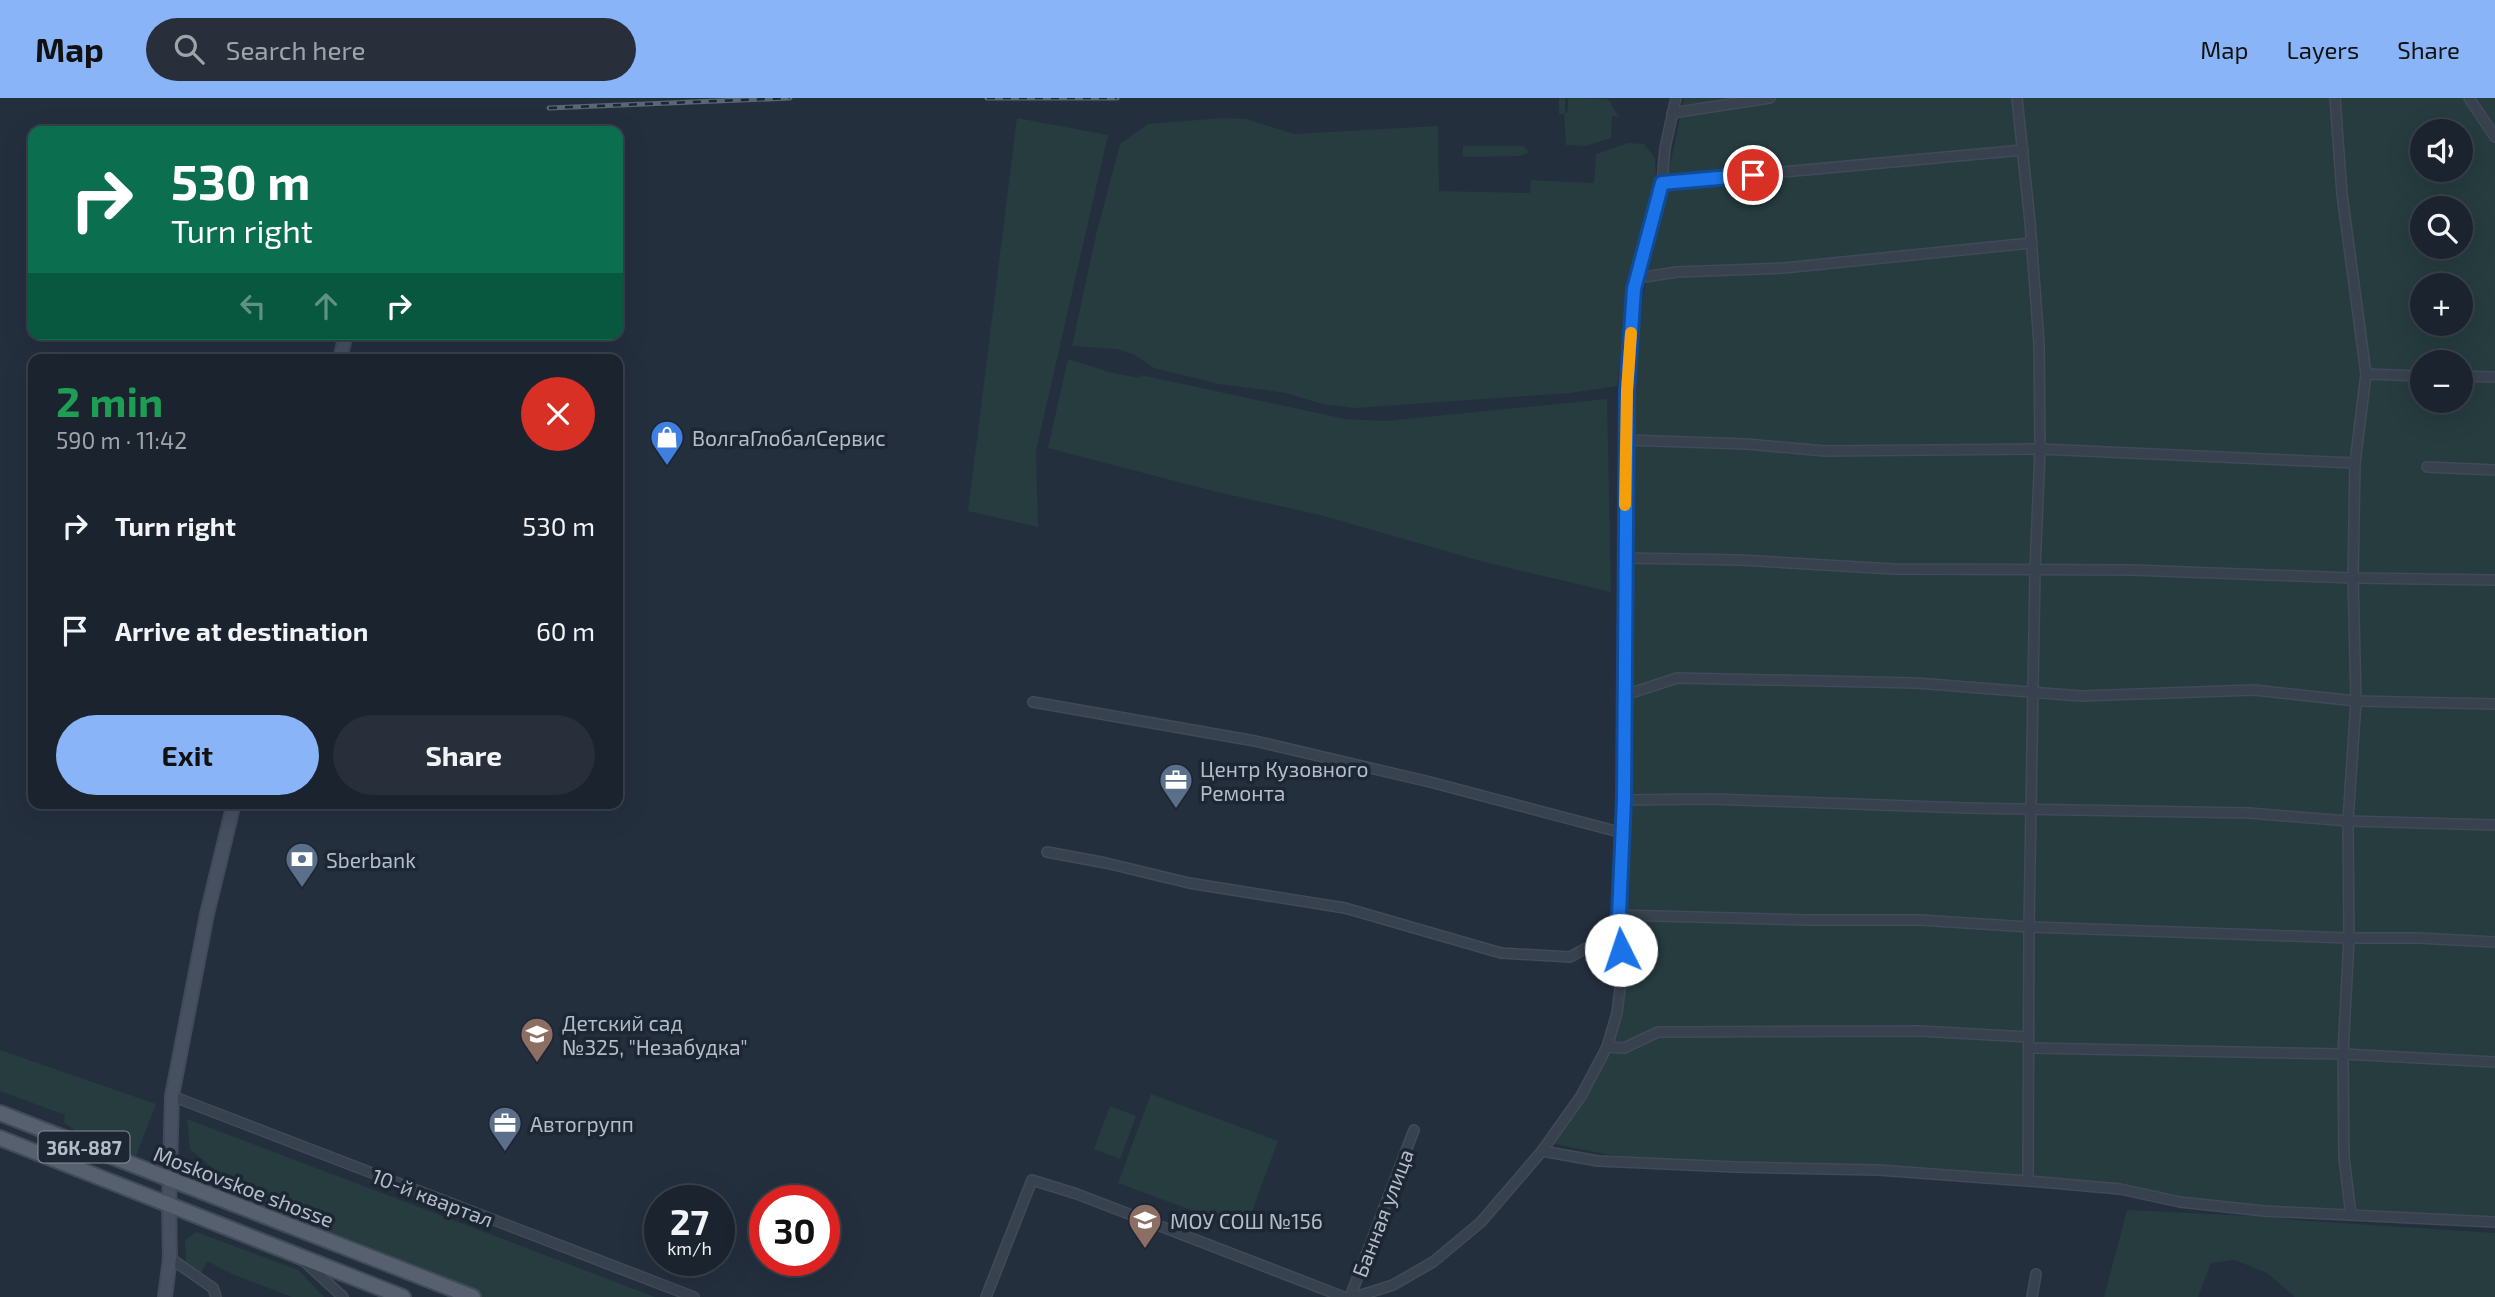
<!DOCTYPE html>
<meta charset="utf-8">
<style>
body{margin:0;font-family:"Exo 2",sans-serif;background:#282f3a;color:#f1f3f6;height:100vh;display:flex;flex-direction:column;font-size:26px;white-space:nowrap}
*{box-sizing:border-box;margin:0}
p{font-size:23px;color:#a0a4aa}
.icon{flex:none;width:38px;height:38px;fill:none;stroke:currentColor;stroke-width:2;stroke-linecap:round;stroke-linejoin:round}
.map{position:relative;flex:1;overflow:hidden}
.panel{position:absolute;left:28px;top:256px;width:595px;height:455px;display:flex;flex-direction:column;background:#1b232e;border-radius:14px;box-shadow:0 7px 28px #0002,0 0 0 2px #39404a}
.panel>*{flex:none}
.banner{position:absolute;left:28px;top:28px;width:595px;height:214px;border-radius:14px;box-shadow:0 7px 28px #0002,0 0 0 2px #39404a;background:#0b6e4f;color:#fff;overflow:hidden}
.tools{position:absolute;left:2410px;top:21px;display:grid;gap:14px}
.tools a{display:grid;place-items:center;width:63px;height:63px;border-radius:50%;background:#1b232e;box-shadow:0 7px 28px #0002,0 0 0 2px #39404a;font-size:35px}
.speed{position:absolute;left:644px;top:1087px;display:flex;gap:14px;font-size:35px;font-weight:700;text-align:center}
.speed>*{display:grid;place-content:center;width:91px;height:91px;border-radius:50%;background:#1b232e;box-shadow:0 7px 28px #0002,0 0 0 2px #39404a;line-height:1}
.speed small{font-size:18px;font-weight:400}
.speed .limit{border:10px solid #d22;background:#fff;color:#111}
.pin{position:absolute;display:grid;place-items:center;width:60px;height:60px;color:#fff;margin:-30px;border:4px solid #fff;border-radius:50%;box-shadow:0 2px 7px #0007}
.me{position:absolute;width:77px;margin:-38px;rotate:356deg;stroke-linejoin:round;filter:drop-shadow(0 0 5px #0008)}
.turn{display:flex;align-items:center;gap:24px;height:147px;padding:0 28px;font-size:32px}
.turn .icon{width:91px;height:91px;stroke-width:2.5}
.turn b{display:block;font-size:49px;line-height:60px}
.lanes{display:flex;align-items:center;height:66px;padding:0 28px;background:#0003;justify-content:center;gap:35px;direction:ltr}
.lanes .off{opacity:.35}
.round{display:grid;place-items:center;flex:none;width:74px;height:74px;border-radius:37px;background:#282f3a}
.head{display:flex;align-items:center;justify-content:space-between;height:119px;padding:0 28px}
h1{font-size:42px;font-weight:700;line-height:52px;color:#1e9e55}
.primary-button{display:flex;gap:14px;margin-top:auto;padding:14px 28px}
.primary-button a{flex:1;height:80px;border-radius:42px;background:#8ab4f8;color:#111;font-size:28px;font-weight:700;line-height:80px;text-align:center}
.primary-button a+a{background:#282f3a;color:#f1f3f6}
ul{padding:0;list-style:none}
li{display:flex;align-items:center;gap:21px;height:105px;padding:0 28px}
li div{flex:1}
li b{display:block;font-size:26px}
li em{font-style:normal}
header{display:flex;align-items:center;gap:42px;box-sizing:border-box;height:98px;padding:0 35px;background:#8ab4f8;color:#111}
header strong{font-size:33px}
nav{display:flex;gap:38px;margin-inline-start:auto;font-size:24px}
.search{width:490px;height:63px;background:#282f3a;display:flex;align-items:center;gap:18px;box-sizing:border-box;padding:0 24px;border-radius:38px;color:#a0a4aa;font-size:26px}
.map>svg:first-child{display:block}
.green{fill:#263c3f;fill-rule:evenodd}
.lines{fill:none;stroke-linecap:round;stroke-linejoin:round}
.street-casing{stroke:#414a57;stroke-width:12}
.secondary-casing{stroke:#414a57;stroke-width:16}
.primary-casing{stroke:#414a57;stroke-width:18}
.street{stroke:#38414e;stroke-width:9}
.secondary{stroke:#465061;stroke-width:12}
.primary{stroke:#56606e;stroke-width:14}
.rail-casing{stroke:#5a6575;stroke-width:5}
.rail{stroke:#1d2633;stroke-width:2.5;stroke-dasharray:8;stroke-linecap:butt}
.route-casing{stroke:#114b97;stroke-width:18}
.route{stroke:#1a73e8;stroke-width:12}
.slow{stroke:#f59e0b;stroke-width:12}
.labels{text-anchor:middle;dominant-baseline:central;stroke-width:7;stroke-linejoin:round;paint-order:stroke}
.shield{fill:#1d2633;stroke:#878f9c;stroke-width:2}
.shield-label{font-size:19px;font-weight:bold;fill:#b4bcc9}
.poi-label{font-size:21px;fill:#b4bcc9;stroke:#1d2633;text-anchor:start}
.street-label{font-size:21px;fill:#b4bcc9;stroke:#1d2633}
</style>
<header>
<strong>Map</strong>
<div class="search"><svg class="icon" aria-label="search" viewBox="0 0 24 24"><circle cx="10" cy="10" r="6"/><path d="M15 15l6 6"/></svg>Search here</div>
<nav><a>Map</a><a>Layers</a><a>Share</a></nav>
</header>
<div class="map">
<svg width="2495" height="1199" viewBox="0 0 2495 1199">
<rect width="100%" height="100%" fill="#242f3e"/>
<g class="green">
<polygon points="1559,0 1565,0 1565,16 1568,12 1568,0 1608,1 1619,19 1612,18 1611,40 1586,48 1566,47 1564,16 1559,16"/>
<path d="M1684,0H2495V1122L2243,1108L2169,1099L2101,1084L1829,1067L1670,1064L1610,1057L1550,1045L1585,1001L1613,950L1622,891L1633,599L1632,344L1638,245L1643,199ZM2422,33H2460V72H2422ZM2422,110H2460V149H2422ZM2422,187H2460V226H2422ZM2422,264H2460V303H2422Z"/>
<polygon points="1017,20 1108,37 1036,353 1038,429 968,413"/>
<polygon points="1223,20 1246,21 1294,36 1438,28 1439,93 1530,95 1531,82 1594,85 1596,56 1628,45 1644,46 1655,60 1656,78 1627,197 1617,288 1570,295 1355,310 1322,306 1286,295 1219,286 1154,270 1133,256 1117,251 1072,248 1096,137 1120,46 1148,26"/>
<polygon points="1463,48 1523,48 1529,54 1520,58 1463,59"/>
<polygon points="1068,261 1109,274 1139,280 1141,277 1345,321 1386,323 1607,301 1611,494 1484,464 1320,417 1217,394 1048,350"/>
<polygon points="0,952 156,1006 136,1058 88,1040 64,1025 65,1017 0,993"/>
<polygon points="1151,996 1278,1043 1245,1132 1118,1085"/>
<polygon points="1110,1008 1136,1018 1120,1061 1094,1051"/>
<polygon points="187,1021 655,1199 471,1199 276,1123 190,1051"/>
<polygon points="2127,1112 2274,1119 2295,1122 2495,1135 2495,1199 2295,1199 2267,1175 2235,1162 2211,1165 2198,1199 2104,1199"/>
<polygon points="196,1134 298,1172 324,1199 292,1199 232,1176 207,1163 199,1180 186,1171 185,1142"/>
</g>
<g class="lines">
<defs>
<g id="street">
<polyline points="2017,0 2030,124 2039,245 2040,351 2035,472 2029,829 2028,1083"/>
<polyline points="2335,0 2342,96 2366,276 2355,365 2353,480 2356,603 2348,723 2349,840 2343,956 2344,1059 2351,1117"/>
<polyline points="2469,0 2495,39"/>
<polyline points="1672,15 1770,0"/>
<polyline points="1662,85 2023,52"/>
<polyline points="1638,180 1677,174 1784,170 2031,145"/>
<polyline points="2366,276 2422,278"/>
<polyline points="2460,278 2495,279"/>
<polyline points="1626,342 1746,346 1825,353 2040,351 2355,365"/>
<polyline points="2427,369 2495,372"/>
<polyline points="1625,460 1740,462 1893,471 2132,472 2353,480 2495,482"/>
<polyline points="1625,597 1677,580 1916,585 2081,598 2254,592 2356,603 2495,606"/>
<polyline points="1033,604 1255,643 1430,684 1623,735"/>
<polyline points="1624,702 1713,701 1966,710 2249,715 2348,723 2495,727"/>
<polyline points="1047,754 1106,765 1189,785 1345,810 1501,855 1570,859 1601,842 1619,837"/>
<polyline points="1619,817 1808,822 1920,822 2029,829 2349,840 2418,840 2495,844"/>
<polyline points="1607,949 1624,950 1658,934 1919,933 2029,939"/>
<polyline points="2029,950 2343,956 2495,964"/>
<polyline points="172,998 694,1199"/>
<polyline points="1542,1053 1598,1063 1735,1069 1878,1072 2028,1083 2120,1091 2180,1104 2264,1113 2495,1124"/>
<polyline points="170,1160 213,1190 216,1199"/>
<polyline points="305,1164 343,1199"/>
<polyline points="986,1199 1032,1082 1077,1096 1344,1199"/>
<polyline points="1350,1199 1414,1032"/>
<polyline points="1355,1199 1393,1187 1433,1164 1481,1124 1542,1053 1581,998 1607,949 1617,915 1623,867 1619,817 1624,702 1627,293 1634,192 1662,85 1665,50 1676,0"/>
<polyline points="2032,1199 2036,1176"/>
</g>
<g id="secondary">
<polyline points="340,261 346,236"/>
<polyline points="165,1199 170,1160 169,1107 172,998 207,816 234,705"/>
</g>
<g id="primary">
<polyline points="0,1015 473,1199"/>
<polyline points="0,1040 403,1199"/>
</g>
</defs>
<use href="#street" class="street-casing"/>
<use href="#secondary" class="secondary-casing"/>
<use href="#primary" class="primary-casing"/>
<use href="#street" class="street"/>
<use href="#secondary" class="secondary"/>
<use href="#primary" class="primary"/>
<defs>
<g id="rail">
<polyline points="987,0 1117,0"/>
<polyline points="549,10 790,0"/>
</g>
</defs>
<use href="#rail" class="rail-casing"/>
<use href="#rail" class="rail"/>
</g>
<g class="lines">
<defs>
<polyline id="route" points="1621,852 1619,817 1624,702 1627,293 1634,191 1662,85 1753,77"/>
</defs>
<use href="#route" class="route-casing"/>
<use href="#route" class="route"/>
<polyline class="slow" points="1625,407 1627,293 1631,235"/>
</g>
<defs>
<symbol id="shop-pin" viewBox="-11 -11 22 30"><path d="M0 17L-7.5 6A9.5 9.5 0 1 1 7.5 6Z" fill="#3f7fe0" stroke="#1d2633"/><path d="M-5-2.5h2.3a2.7 3.5 0 0 1 5.4 0H5L5.5 6h-11ZM-1.5-2.5h3a1.5 2.3 0 0 0-3 0Z" fill="#fff"/></symbol>
<symbol id="office-pin" viewBox="-11 -11 22 30"><path d="M0 17L-7.5 6A9.5 9.5 0 1 1 7.5 6Z" fill="#5c6f8a" stroke="#1d2633"/><path d="M-6-3h4V-5.5h4V-3h4V5H-6ZM-1-4.5V-3h2v-1.5ZM-6 0V1H6V0Z" fill="#fff"/></symbol>
<symbol id="bank-pin" viewBox="-11 -11 22 30"><path d="M0 17L-7.5 6A9.5 9.5 0 1 1 7.5 6Z" fill="#5c6f8a" stroke="#1d2633"/><path d="M-6-4H6V4H-6ZM0-2.3a2.3 2.3 0 1 0 0 4.6a2.3 2.3 0 1 0 0-4.6Z" fill="#fff"/></symbol>
<symbol id="school-pin" viewBox="-11 -11 22 30"><path d="M0 17L-7.5 6A9.5 9.5 0 1 1 7.5 6Z" fill="#8d6e63" stroke="#1d2633"/><path d="M0-5L7-2L0 1L-7-2ZM-4 1L0 2.5L4 1V4Q0 6-4 4Z" fill="#fff"/></symbol>
</defs>
<g fill-rule="evenodd">
<use href="#shop-pin" x="648" y="320" width="38" height="52"/>
<use href="#office-pin" x="1157" y="663" width="38" height="52"/>
<use href="#bank-pin" x="283" y="742" width="38" height="52"/>
<use href="#school-pin" x="518" y="917" width="38" height="52"/>
<use href="#office-pin" x="486" y="1006" width="38" height="52"/>
<use href="#school-pin" x="1126" y="1103" width="38" height="52"/>
</g>
<g class="labels">
<rect class="shield" x="38.5" y="1033.5" width="91" height="31" rx="5"/>
<g class="shield-label">
<text x="84" y="1049">36К-887</text>
</g>
<g class="poi-label">
<text x="692" y="339">ВолгаГлобалСервис</text>
<text x="1200" y="670">Центр Кузовного<tspan x="1200" dy="24">Ремонта</tspan></text>
<text x="326" y="761">Sberbank</text>
<text x="562" y="924">Детский сад<tspan x="562" dy="24">№325, "Незабудка"</tspan></text>
<text x="530" y="1025">Автогрупп</text>
<text x="1170" y="1122">МОУ СОШ №156</text>
</g>
<g class="street-label">
<text transform="translate(244 1088) rotate(21)">Moskovskoe shosse</text>
<text transform="translate(433 1099) rotate(21)">10-й квартал</text>
<text transform="translate(1382 1115) rotate(-69)">Банная улица</text>
</g>
</g>
</svg>
<div class="tools">
<a><svg class="icon" aria-label="sound" viewBox="0 0 24 24"><path d="M4 9h4l5-4v14l-5-4H4zM17 9q2 3 0 6"/></svg></a>
<a><svg class="icon" aria-label="search" viewBox="0 0 24 24"><circle cx="10" cy="10" r="6"/><path d="M15 15l6 6"/></svg></a>
<a>+</a>
<a>−</a>
</div>
<div class="speed"><div>27<small>km/h</small></div><div class="limit">30</div></div>
<div class="pin" style="left:1753px;top:77px;background:#d93025"><svg class="icon" aria-label="arrive" viewBox="0 0 24 24"><path d="M6 21V4h12l-3 4 3 4H6"/></svg></div>
<svg class="me" style="left:1621px;top:852px" viewBox="-20 -20 40 40"><circle r="19" fill="#fff"/><path d="M0-13L10 11 0 6-10 11z" fill="#1a73e8"/></svg>
<div class="banner">
<div class="turn"><svg class="icon" aria-label="right" viewBox="0 0 24 24"><path d="M7 20v-9h11M14 6l5 5-5 5"/></svg><div><b>530 m</b>Turn right</div></div>
<div class="lanes"><svg class="icon off" aria-label="left" viewBox="0 0 24 24"><path d="M17 20v-9H6M10 6l-5 5 5 5"/></svg><svg class="icon off" aria-label="ahead" viewBox="0 0 24 24"><path d="M12 20V5M6 11l6-6 6 6"/></svg><svg class="icon" aria-label="right" viewBox="0 0 24 24"><path d="M7 20v-9h11M14 6l5 5-5 5"/></svg></div>
</div>
<section class="panel">
<div class="head"><div><h1>2 min</h1><p>590 m · 11:42</p></div><a class="round" style="background:#d93025;color:#fff"><svg class="icon" aria-label="close" viewBox="0 0 24 24"><path d="M6 6l12 12M18 6L6 18"/></svg></a></div>
<ul>
<li><svg class="icon" aria-label="right" viewBox="0 0 24 24"><path d="M7 20v-9h11M14 6l5 5-5 5"/></svg><div><b>Turn right</b></div><em>530 m</em></li>
<li><svg class="icon" aria-label="arrive" viewBox="0 0 24 24"><path d="M6 21V4h12l-3 4 3 4H6"/></svg><div><b>Arrive at destination</b></div><em>60 m</em></li>
</ul>
<div class="primary-button"><a>Exit</a><a>Share</a></div>
</section>
</div>
